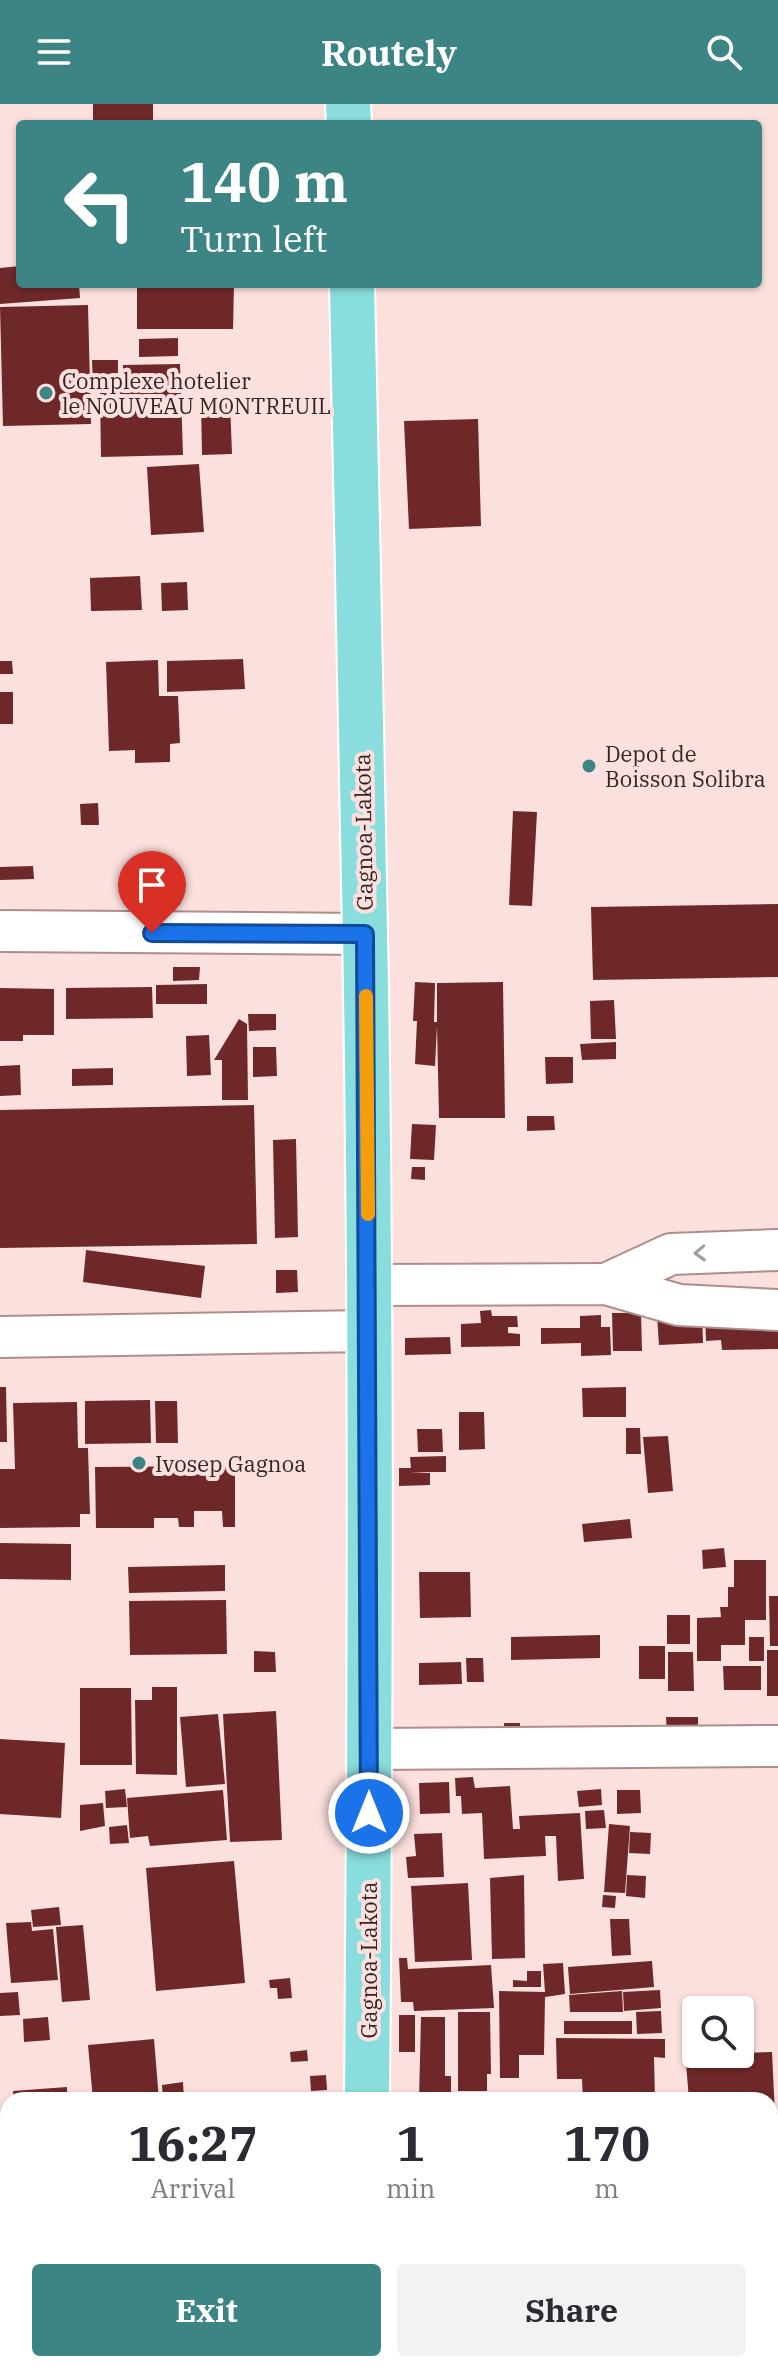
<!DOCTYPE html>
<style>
body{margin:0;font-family:"IBM Plex Serif",serif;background:#f2f2f3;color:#2b2b33;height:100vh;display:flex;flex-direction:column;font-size:30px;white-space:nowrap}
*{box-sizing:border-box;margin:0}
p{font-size:26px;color:#7c7c81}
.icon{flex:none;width:44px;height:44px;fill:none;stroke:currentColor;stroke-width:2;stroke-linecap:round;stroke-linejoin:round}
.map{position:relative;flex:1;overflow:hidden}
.sheet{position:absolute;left:0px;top:1988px;width:778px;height:280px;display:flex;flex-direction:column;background:#fff;border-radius:24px 24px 0 0;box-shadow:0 2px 6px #0004}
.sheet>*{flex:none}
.banner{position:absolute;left:16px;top:16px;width:746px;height:168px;border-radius:8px;box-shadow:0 2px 6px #0004;background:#3d8585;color:#fff;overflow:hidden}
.controls{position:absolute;left:682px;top:1892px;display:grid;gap:16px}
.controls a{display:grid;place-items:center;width:72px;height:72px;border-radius:8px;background:#fff;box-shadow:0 2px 6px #0004;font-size:40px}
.pin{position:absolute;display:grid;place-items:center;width:68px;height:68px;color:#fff;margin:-82px -34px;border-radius:50% 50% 50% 0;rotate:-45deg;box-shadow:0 0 8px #0007}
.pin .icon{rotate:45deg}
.me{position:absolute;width:88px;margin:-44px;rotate:0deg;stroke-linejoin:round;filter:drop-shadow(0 0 6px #0008)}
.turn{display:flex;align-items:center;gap:28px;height:168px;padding:0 32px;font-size:36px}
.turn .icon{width:104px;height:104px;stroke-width:2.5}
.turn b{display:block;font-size:56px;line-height:68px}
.eta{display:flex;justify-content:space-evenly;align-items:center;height:136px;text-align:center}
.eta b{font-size:48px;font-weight:700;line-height:56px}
.primary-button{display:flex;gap:16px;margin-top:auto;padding:16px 32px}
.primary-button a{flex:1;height:92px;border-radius:8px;background:#3d8585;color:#fff;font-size:32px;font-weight:700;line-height:92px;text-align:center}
.primary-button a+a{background:#f2f2f3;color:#2b2b33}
header{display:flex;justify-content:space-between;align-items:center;height:104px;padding:0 32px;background:#3d8585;color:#fff;font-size:36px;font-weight:700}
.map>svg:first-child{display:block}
.building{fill:#6e2829}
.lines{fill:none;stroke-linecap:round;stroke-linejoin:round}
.minor-casing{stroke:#ad8e8b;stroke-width:44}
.primary-casing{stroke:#fff;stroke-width:48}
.minor{stroke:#fff;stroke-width:40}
.primary{stroke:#8adddd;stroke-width:44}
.oneway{stroke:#a39d9c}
.route-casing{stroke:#114b97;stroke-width:20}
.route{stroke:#1a73e8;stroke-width:14}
.slow{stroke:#f59e0b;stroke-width:14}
.poi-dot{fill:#3d8585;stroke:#fce0de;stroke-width:3}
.labels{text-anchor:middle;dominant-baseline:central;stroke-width:8;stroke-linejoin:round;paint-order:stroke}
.poi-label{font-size:22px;fill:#322524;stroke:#fce0de;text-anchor:start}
.street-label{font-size:22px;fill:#322524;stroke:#fce0de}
</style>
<header><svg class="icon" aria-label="menu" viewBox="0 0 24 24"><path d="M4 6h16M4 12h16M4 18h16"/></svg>Routely<svg class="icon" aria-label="search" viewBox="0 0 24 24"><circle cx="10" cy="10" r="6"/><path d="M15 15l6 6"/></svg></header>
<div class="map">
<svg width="778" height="2268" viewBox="0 0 778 2268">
<rect width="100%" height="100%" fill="#fce0de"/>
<g class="building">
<rect x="93" y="0" width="60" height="20"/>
<polygon points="20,162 20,180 79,180 80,194 0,200 0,164"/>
<polygon points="137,180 234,180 233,225 137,225"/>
<polygon points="88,201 91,320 3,322 0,203"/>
<polygon points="178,234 178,252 139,253 139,235"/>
<polygon points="92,256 118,256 118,281 93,282"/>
<polygon points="180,260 183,351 101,353 100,288 123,287 123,261"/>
<polygon points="201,298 230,298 232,350 202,351"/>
<polygon points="478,315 481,422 409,425 404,317"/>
<polygon points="199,360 204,428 151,431 147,363"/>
<polygon points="140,472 142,506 91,507 90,474"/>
<polygon points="187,478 188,506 162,507 161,479"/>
<polygon points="243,555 245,585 167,588 167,557"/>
<polygon points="158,556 159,592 178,592 180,639 170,640 170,658 135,659 135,646 109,647 106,558"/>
<polygon points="0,557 12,557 13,570 0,570"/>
<rect x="0" y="588" width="13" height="32"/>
<polygon points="98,699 99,721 81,721 80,700"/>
<polygon points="513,707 537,708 532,802 509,801"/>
<polygon points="33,762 34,775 0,776 0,763"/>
<polygon points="778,800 778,873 593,876 591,803"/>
<polygon points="173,863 200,863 199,876 173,877"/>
<polygon points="415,878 435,879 434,918 437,918 437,879 503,878 505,1014 439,1014 437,922 435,962 415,960 417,917 413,917"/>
<polygon points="207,880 207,900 156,900 156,881"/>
<polygon points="152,883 153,914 66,915 66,884"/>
<polygon points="0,884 54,885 54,931 23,931 23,937 0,937"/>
<polygon points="614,896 616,935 591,935 590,897"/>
<polygon points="248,910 276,910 276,926 249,927"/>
<polygon points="239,915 247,920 248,996 222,996 222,956 214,956"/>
<polygon points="209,931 211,971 187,972 186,932"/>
<polygon points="616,938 616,955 582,956 580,940"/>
<polygon points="253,943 276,943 277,972 253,973"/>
<polygon points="545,953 573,953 573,979 546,980"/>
<polygon points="20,961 21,991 0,992 0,962"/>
<polygon points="113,964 113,981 72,982 72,965"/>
<polygon points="254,1001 257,1140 0,1144 0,1006"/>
<polygon points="527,1012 554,1012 555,1026 527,1027"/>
<polygon points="412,1020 436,1021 434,1056 410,1055"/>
<polygon points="296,1035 298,1133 275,1134 273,1036"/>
<polygon points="412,1063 425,1063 425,1076 411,1075"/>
<polygon points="86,1146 205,1162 201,1194 83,1178"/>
<polygon points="276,1166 297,1166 298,1188 276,1189"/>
<polygon points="491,1206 492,1212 517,1212 518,1223 508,1223 508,1229 520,1230 520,1242 461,1243 461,1220 481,1219 480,1207"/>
<polygon points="705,1208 778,1212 778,1245 722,1246 721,1236 706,1237"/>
<polygon points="612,1209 641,1209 642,1247 613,1247"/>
<polygon points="702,1210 703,1239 659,1241 657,1211"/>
<polygon points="601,1211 601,1223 610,1223 611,1251 581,1252 581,1239 541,1240 541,1224 580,1224 580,1212"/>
<polygon points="450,1233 451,1250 405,1251 405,1234"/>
<polygon points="0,1283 6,1283 7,1338 0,1338"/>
<polygon points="626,1283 626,1313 583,1313 582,1284"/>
<polygon points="150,1296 151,1339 85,1340 85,1297"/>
<polygon points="155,1297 177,1297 178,1339 156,1339"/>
<polygon points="77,1298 78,1344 88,1344 90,1410 80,1410 80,1423 0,1424 0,1365 15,1365 13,1299"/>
<polygon points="459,1308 484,1308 485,1345 459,1346"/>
<polygon points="626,1324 640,1324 641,1350 626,1350"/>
<polygon points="417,1325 442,1325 443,1348 418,1348"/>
<polygon points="668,1332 673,1387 648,1389 643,1333"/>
<polygon points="446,1352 446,1368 410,1368 430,1369 430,1381 399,1382 399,1364 411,1364 410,1353"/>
<polygon points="235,1362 235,1423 223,1423 222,1407 194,1407 194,1423 179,1423 178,1414 154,1414 154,1424 96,1424 95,1363"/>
<polygon points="630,1415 632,1434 584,1438 582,1420"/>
<polygon points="0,1439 71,1440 71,1476 0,1475"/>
<polygon points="724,1444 726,1463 703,1465 702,1446"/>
<polygon points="734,1456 766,1456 766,1516 745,1516 745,1541 721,1541 721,1557 697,1557 697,1514 721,1513 720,1503 728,1503 728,1483 734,1483"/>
<polygon points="225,1461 225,1487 129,1489 128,1463"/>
<polygon points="419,1468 470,1468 471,1513 420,1514"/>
<polygon points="769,1492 778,1492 778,1542 770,1542"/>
<polygon points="226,1496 227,1550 130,1551 129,1497"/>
<rect x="667" y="1511" width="23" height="29"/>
<polygon points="600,1531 600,1554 511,1556 511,1533"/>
<rect x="749" y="1533" width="15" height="24"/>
<rect x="639" y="1542" width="26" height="33"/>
<rect x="767" y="1546" width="11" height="46"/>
<polygon points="254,1547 275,1548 276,1568 254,1568"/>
<polygon points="668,1548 693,1548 694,1587 668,1587"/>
<polygon points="466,1554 483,1554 484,1578 467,1578"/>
<polygon points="461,1558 462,1580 419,1581 419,1559"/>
<polygon points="723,1562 761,1562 761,1586 724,1586"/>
<polygon points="152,1583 177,1583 177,1671 136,1670 135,1596 152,1596"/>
<polygon points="80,1584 131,1584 132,1661 80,1661"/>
<polygon points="276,1607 282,1736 230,1738 223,1610"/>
<polygon points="218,1610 225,1680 186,1683 180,1613"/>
<polygon points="666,1613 698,1613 698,1629 667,1630"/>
<polygon points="504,1619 520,1619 520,1635 505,1635"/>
<polygon points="0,1635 65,1639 61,1714 0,1710"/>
<polygon points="473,1673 475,1684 510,1682 513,1725 520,1725 519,1712 580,1709 584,1775 558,1777 556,1732 545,1732 546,1752 484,1755 482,1709 462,1710 461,1692 456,1692 455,1674"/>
<polygon points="449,1678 450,1709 420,1710 419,1679"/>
<polygon points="125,1685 127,1703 106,1704 105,1687"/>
<polygon points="601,1685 602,1701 579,1703 577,1687"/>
<polygon points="223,1686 227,1736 150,1742 148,1732 130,1734 127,1694"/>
<polygon points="617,1686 640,1686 641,1709 617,1710"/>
<polygon points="103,1699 105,1722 80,1727 80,1701"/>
<polygon points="604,1706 606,1724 586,1725 585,1707"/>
<polygon points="609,1720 630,1722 625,1789 604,1788"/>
<polygon points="127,1721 129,1739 110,1740 109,1723"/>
<polygon points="630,1728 651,1729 650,1750 629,1749"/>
<polygon points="442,1729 444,1773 408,1774 406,1753 416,1752 414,1730"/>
<polygon points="234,1757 245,1879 156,1887 146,1764"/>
<polygon points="524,1771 525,1854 492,1855 490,1774"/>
<polygon points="627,1771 646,1772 645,1794 626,1792"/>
<polygon points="468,1779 472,1856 415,1858 411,1782"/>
<polygon points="603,1791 616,1792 615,1804 602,1803"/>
<polygon points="59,1803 61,1821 33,1823 31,1806"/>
<polygon points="610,1815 629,1815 631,1851 612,1852"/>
<polygon points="31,1818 32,1827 53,1825 58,1876 11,1879 6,1819"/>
<polygon points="83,1821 90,1896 62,1898 56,1823"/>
<polygon points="399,1854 407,1854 408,1865 491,1861 494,1904 414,1907 413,1898 401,1898"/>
<polygon points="652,1857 654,1883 570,1890 568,1863"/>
<polygon points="563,1859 565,1890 545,1893 544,1951 519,1951 519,1974 500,1974 499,1887 545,1888 543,1860"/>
<polygon points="527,1867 541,1867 541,1883 513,1883 513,1876 527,1877"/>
<polygon points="290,1874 292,1894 278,1895 277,1884 270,1884 269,1876"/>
<polygon points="660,1886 661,1904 624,1907 623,1888"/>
<polygon points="622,1887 623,1908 570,1908 569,1891"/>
<polygon points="18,1888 20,1911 0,1912 0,1889"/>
<polygon points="661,1907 662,1929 637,1930 636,1908"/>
<polygon points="458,1908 490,1908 491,1970 487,1970 487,1987 458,1987"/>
<rect x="399" y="1911" width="16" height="37"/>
<polygon points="48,1913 50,1936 24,1938 23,1915"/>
<polygon points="421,1913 445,1913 445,1972 451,1972 451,1992 481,1992 481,1996 419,1996"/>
<rect x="564" y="1917" width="68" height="13"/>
<polygon points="556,1934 665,1935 665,1954 654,1953 655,1996 583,1996 582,1975 557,1975"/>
<polygon points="154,1935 159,1996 93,1996 88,1941"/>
<polygon points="307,1946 308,1957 291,1958 290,1948"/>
<polygon points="772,1948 775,2011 770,2011 770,1996 689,1996 686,1959 743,1956 743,1949"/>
<polygon points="326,1971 327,1986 311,1987 310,1972"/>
<polygon points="183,1978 184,1996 163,1996 162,1981"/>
<polygon points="67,1983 67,1991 76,1990 77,1996 14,1996 13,1987"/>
<polygon points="778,2071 778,2105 770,2105 770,2072"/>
<rect x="0" y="2092" width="8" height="24"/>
<polygon points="778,2106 778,2152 770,2152 770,2107"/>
<polygon points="0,2129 5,2129 6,2137 8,2137 8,2189 0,2190"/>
<rect x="770" y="2159" width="8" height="41"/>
<rect x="0" y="2192" width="8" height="55"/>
<polygon points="771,2212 778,2212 778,2252 773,2252"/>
<polygon points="117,2260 167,2260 168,2268 117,2268"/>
<polygon points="216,2260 271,2260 251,2268 216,2268"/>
<polygon points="280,2260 314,2260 314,2268 269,2268 268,2265 280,2264"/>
<polygon points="427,2260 481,2260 481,2268 426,2268"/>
<polygon points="535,2260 579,2260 578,2268 535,2268"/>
<polygon points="596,2260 644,2260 644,2268 597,2268"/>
<rect x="717" y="2260" width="17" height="8"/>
</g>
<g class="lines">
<defs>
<g id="minor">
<polyline points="0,827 365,830"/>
<polyline points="606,1180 671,1150 778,1146"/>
<polyline points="369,1181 606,1180 679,1201 778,1206"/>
<polyline points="0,1233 368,1227"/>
<polyline points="370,1645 778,1642"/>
<polyline points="770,2047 778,2046"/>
<polyline points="0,2069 8,2069"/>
</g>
<g id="primary">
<polyline points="348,0 349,20"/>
<path d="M352,180C356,396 362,612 365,828C372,1217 370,1607 367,1996"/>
<polyline points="362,2268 362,2260"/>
</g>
</defs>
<use href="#minor" class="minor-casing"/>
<use href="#primary" class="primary-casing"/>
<use href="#minor" class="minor"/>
<use href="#primary" class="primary"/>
</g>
<defs><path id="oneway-chevron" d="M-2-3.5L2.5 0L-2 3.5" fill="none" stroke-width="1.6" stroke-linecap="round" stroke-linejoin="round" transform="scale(2)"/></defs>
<use class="oneway" href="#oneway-chevron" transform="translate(700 1149) rotate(178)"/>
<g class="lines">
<defs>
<polyline id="route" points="152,829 365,830 369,1709"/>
</defs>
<use href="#route" class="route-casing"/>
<use href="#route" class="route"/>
<polyline class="slow" points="366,892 368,1110"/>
</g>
<g class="poi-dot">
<circle cx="46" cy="289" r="8"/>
<circle cx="589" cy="662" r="8"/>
<circle cx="139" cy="1359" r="8"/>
</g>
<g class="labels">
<g class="poi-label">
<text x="62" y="276">Complexe hotelier<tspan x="62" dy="25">le NOUVEAU MONTREUIL</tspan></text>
<text x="605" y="649">Depot de<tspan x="605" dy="25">Boisson Solibra</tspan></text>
<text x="155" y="1359">Ivosep Gagnoa</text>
</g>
<g class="street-label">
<text transform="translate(363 728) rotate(-91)">Gagnoa-Lakota</text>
<text transform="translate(368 1856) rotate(-90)">Gagnoa-Lakota</text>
</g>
</g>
</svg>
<div class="controls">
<a><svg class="icon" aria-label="search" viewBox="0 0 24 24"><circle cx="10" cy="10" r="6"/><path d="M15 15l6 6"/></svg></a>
</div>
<div class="pin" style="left:152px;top:829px;background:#d93025"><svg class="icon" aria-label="arrive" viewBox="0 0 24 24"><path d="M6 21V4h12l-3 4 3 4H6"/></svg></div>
<svg class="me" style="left:369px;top:1709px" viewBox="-20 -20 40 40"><circle r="17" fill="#1a73e8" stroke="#fff" stroke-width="3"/><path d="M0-11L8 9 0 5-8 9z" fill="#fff"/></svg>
<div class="banner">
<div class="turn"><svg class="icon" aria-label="left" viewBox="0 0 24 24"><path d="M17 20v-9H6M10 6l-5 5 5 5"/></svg><div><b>140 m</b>Turn left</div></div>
</div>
<section class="sheet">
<div class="eta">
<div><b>16:27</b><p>Arrival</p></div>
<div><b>1</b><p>min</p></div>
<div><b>170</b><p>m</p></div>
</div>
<div class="primary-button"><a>Exit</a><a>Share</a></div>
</section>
</div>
